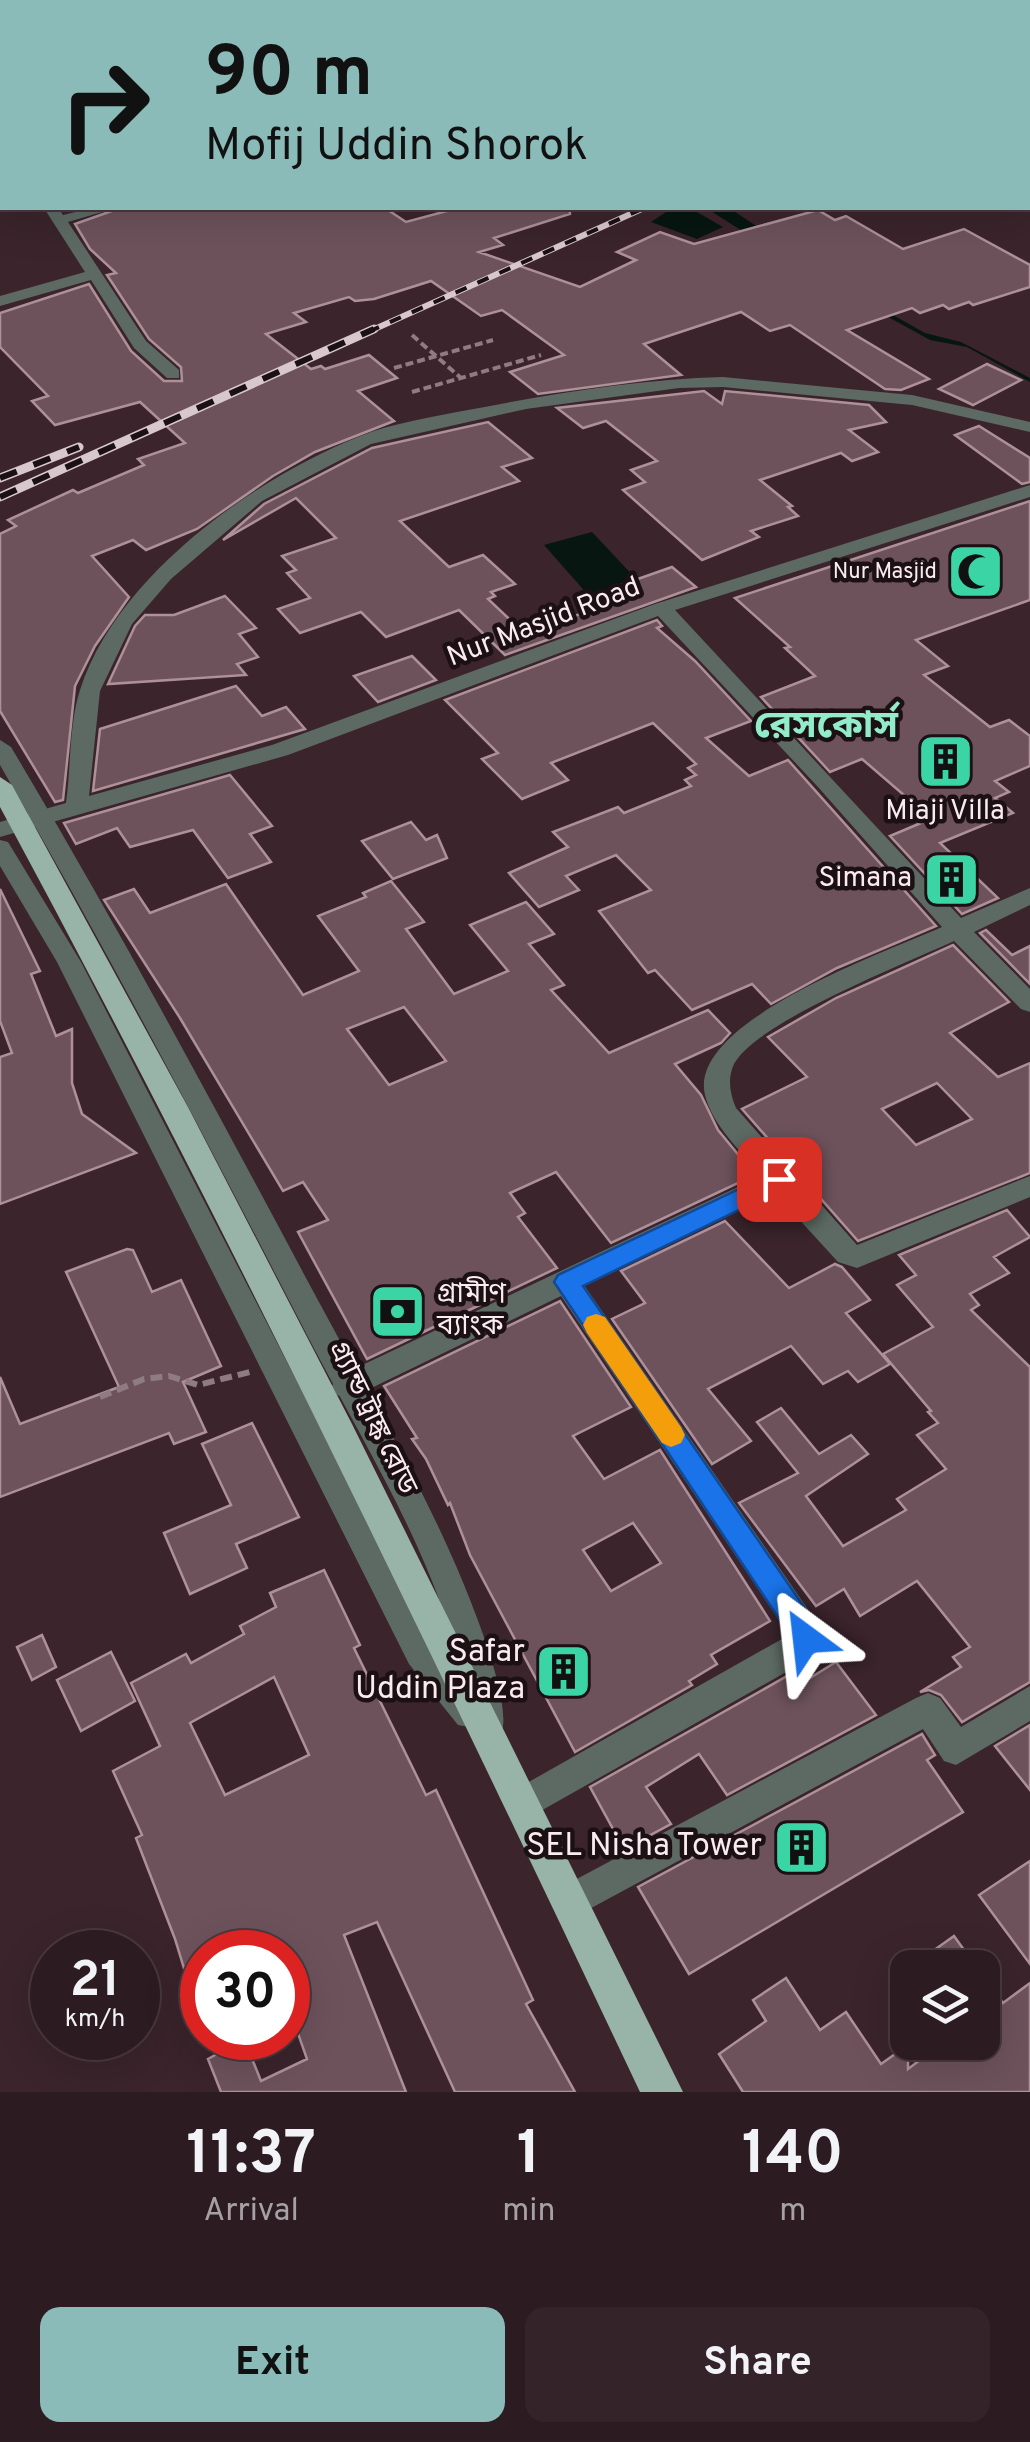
<!DOCTYPE html>
<meta charset="utf-8">
<style>
body{margin:0;font-family:Overpass,"Noto Sans Bengali",sans-serif;background:#34242a;color:#f1f3f6;height:100vh;display:flex;flex-direction:column;font-size:38px;white-space:nowrap}
*{box-sizing:border-box;margin:0}
p{font-size:32px;color:#a6a1a5}
.icon{flex:none;width:55px;height:55px;fill:none;stroke:currentColor;stroke-width:2;stroke-linecap:round;stroke-linejoin:round}
.map{position:relative;height:2092px;overflow:hidden}
.panel{display:flex;flex-direction:column;background:#2c1b21;flex:1}
.panel>*{flex:none}
.banner{position:absolute;left:0px;top:0px;width:1030px;height:210px;box-shadow:0 10px 40px #0002,0 0 0 2px #48393f;background:#8bbbb9;color:#111;overflow:hidden}
.buttons{position:absolute;left:890px;top:1950px;display:grid;gap:20px}
.buttons a{display:grid;place-items:center;width:110px;height:110px;border-radius:20px;background:#2c1b21;box-shadow:0 10px 40px #0002,0 0 0 2px #48393f;font-size:50px}
.speed{position:absolute;left:30px;top:1930px;display:flex;gap:20px;font-size:50px;font-weight:700;text-align:center}
.speed>*{display:grid;place-content:center;width:130px;height:130px;border-radius:50%;background:#2c1b21;box-shadow:0 10px 40px #0002,0 0 0 2px #48393f;line-height:1}
.speed small{font-size:25px;font-weight:400}
.speed .limit{border:15px solid #d22;background:#fff;color:#111}
.pin{position:absolute;display:grid;place-items:center;width:85px;height:85px;color:#fff;margin:-42px;border-radius:20px;box-shadow:0 5px 15px #0006}
.me{position:absolute;width:110px;margin:-55px;rotate:330deg;stroke-linejoin:round;filter:drop-shadow(0 0 8px #0008)}
.turn{display:flex;align-items:center;gap:35px;height:210px;padding:0 40px;font-size:45px}
.turn .icon{width:130px;height:130px;stroke-width:2.5}
.turn b{display:block;font-size:70px;line-height:85px}
.eta{display:flex;justify-content:space-evenly;align-items:center;height:170px;text-align:center}
.eta b{font-size:60px;font-weight:700;line-height:70px}
.button{display:flex;gap:20px;margin-top:auto;padding:20px 40px}
.button a{flex:1;height:115px;border-radius:20px;background:#8bbbb9;color:#111;font-size:40px;font-weight:700;line-height:115px;text-align:center}
.button a+a{background:#34242a;color:#f1f3f6}
.map>svg:first-child{display:block}
.water{fill:#071610}
.building{fill:#6d525b;stroke:#ae909a;stroke-width:2.5;fill-rule:evenodd}
.lines{fill:none;stroke-linecap:round;stroke-linejoin:round}
.path-far1{stroke:#8f7b82;stroke-width:4;stroke-dasharray:8 4;stroke-linecap:butt}
.path{stroke:#8f7b82;stroke-width:6;stroke-dasharray:12 6;stroke-linecap:butt}
.minor{fill:#5d6a64;fill-rule:evenodd}
.tertiary{fill:#5d6a64;fill-rule:evenodd}
.secondary{stroke:#798c84;stroke-width:25}
.trunk{fill:#98b3a7;fill-rule:evenodd}
.rail-far1-casing{stroke:#d8c7cc;stroke-width:6}
.rail-casing{stroke:#d8c7cc;stroke-width:9}
.rail-far1{stroke:#1b1114;stroke-width:4;stroke-dasharray:12;stroke-linecap:butt}
.rail{stroke:#1b1114;stroke-width:6;stroke-dasharray:18;stroke-linecap:butt}
.route{fill:#1a73e8;stroke:#114b97;stroke-width:2.5}
.slow{fill:#f59e0b}
.labels{text-anchor:middle;dominant-baseline:central;stroke-width:9;stroke-linejoin:round;paint-order:stroke}
.far-poi-label{font-size:22px;fill:#fbebf0;stroke:#1b1114;text-anchor:end}
.street-label{font-size:28px;fill:#fbebf0;stroke:#1b1114}
.poi-label{font-size:28px;fill:#fbebf0;stroke:#1b1114}
.near-poi-label{font-size:32px;fill:#fbebf0;stroke:#1b1114;text-anchor:end}
.district-label{font-size:38px;font-weight:bold;fill:#92ecca;stroke:#1b1114}
</style>
<div class="map">
<svg width="1030" height="2092" viewBox="0 0 1030 2092">
<rect width="100%" height="100%" fill="#3b242c"/>
<g class="water">
<polygon points="672,208 690,208 723,227 697,239 651,222"/>
<polygon points="706,208 729,208 884,310 925,333 961,342 1030,378 1030,382 967,347 930,340 812,275"/>
<polygon points="592,532 639,582 589,596 544,545"/>
</g>
<g class="building">
<polygon points="120,208 385,208 406,222 458,208 569,208 570,214 494,238 503,245 479,252 580,287 636,260 617,252 660,232 694,244 818,210 835,220 846,216 903,249 964,229 1030,265 1030,287 973,305 969,302 949,309 943,305 920,313 912,308 847,330 929,379 901,390 885,389 790,325 770,331 741,312 644,344 681,375 538,394 510,372 564,355 502,310 481,316 431,281 374,299 355,301 349,297 294,313 306,322 266,334 311,369 321,366 325,369 369,355 397,378 358,391 394,421 315,452 273,476 197,529 146,550 133,540 92,556 129,597 95,646 75,686 63,800 55,802 0,711 0,534 16,526 8,520 73,490 78,493 144,465 138,459 185,443 140,402 55,425 32,401 48,396 0,347 0,313 89,284 131,351 164,381 182,381 181,367 149,339 107,275 116,273 90,249 75,224"/>
<polygon points="987,364 1021,380 973,405 939,389"/>
<polygon points="704,391 722,404 725,391 869,405 886,422 849,430 878,452 852,461 841,453 760,480 792,506 788,507 798,516 751,531 759,537 702,560 623,490 645,482 631,470 657,461 606,421 583,428 557,408"/>
<polygon points="488,422 532,458 502,467 519,481 400,521 449,567 483,555 515,584 491,592 495,596 488,599 525,634 627,597 615,587 672,567 696,587 505,655 459,610 386,637 361,612 300,633 278,609 310,598 287,573 296,570 282,556 336,538 296,498 223,540 264,504 372,448"/>
<polygon points="979,426 1030,458 1030,482 1022,484 955,435"/>
<polygon points="1030,501 1030,600 916,640 948,666 924,675 990,727 1009,720 1030,736 1030,766 995,781 1009,792 995,798 1013,813 940,843 998,898 962,914 890,836 928,820 916,809 919,808 862,759 830,772 761,697 815,676 785,648 790,647 735,598"/>
<polygon points="225,596 256,628 239,634 258,657 237,664 246,675 108,684 135,626 145,615 174,615"/>
<polygon points="657,620 662,626 657,628 695,661 751,721 706,738 749,776 788,760 936,926 837,968 771,1004 752,984 692,1010 655,970 648,973 599,911 651,890 616,855 566,876 579,890 539,907 509,873 568,847 553,832 618,807 624,813 691,786 685,780 696,775 688,768 696,764 653,723 551,763 568,780 522,799 482,759 498,753 445,700"/>
<polygon points="412,656 436,680 378,702 354,676"/>
<polygon points="236,686 262,716 286,707 305,729 93,791 100,729"/>
<polygon points="230,775 272,826 250,834 271,862 228,878 193,830 130,847 117,828 76,844 64,823"/>
<polygon points="411,822 426,840 437,835 447,858 393,879 362,841"/>
<path d="M391,881L424,922L406,929L454,994L508,971L470,925L526,902L554,934L529,944L564,985L551,990L609,1053L708,1010L730,1033L721,1043L675,1064L701,1095L718,1130L755,1175L611,1243L556,1172L510,1193L525,1213L518,1217L557,1268L367,1359L298,1232L328,1220L303,1182L283,1191L180,1018L104,900L134,889L150,913L226,884L303,995L359,971L318,916L366,897L363,893ZM404,1007L446,1061L389,1085L347,1029Z"/>
<polygon points="0,889 40,971 31,974 56,1036 72,1029 72,1083 82,1114 136,1153 0,1204 0,1057 12,1053 0,1021"/>
<polygon points="986,930 1012,955 1030,946 1030,984 980,933"/>
<path d="M953,945L1009,1002L950,1033L998,1077L1030,1063V1173L858,1241L742,1109L807,1077L768,1037L836,998ZM937,1083L972,1119L916,1145L882,1109Z"/>
<polygon points="1007,1210 1030,1237 994,1257 1009,1273 970,1294 979,1305 971,1310 1030,1367 1030,1682 962,1722 941,1695 929,1690 920,1692 961,1667 953,1657 970,1647 917,1581 860,1616 844,1589 816,1606 739,1503 798,1473 757,1422 781,1408 819,1454 851,1435 868,1454 806,1496 843,1546 906,1510 897,1499 946,1469 917,1435 938,1423 928,1412 931,1411 883,1354 933,1327 897,1285 916,1275 899,1255"/>
<polygon points="725,1221 789,1288 835,1264 842,1267 870,1300 846,1313 890,1364 858,1382 848,1371 823,1384 791,1346 708,1389 751,1441 712,1464 612,1319 645,1303 621,1271"/>
<polygon points="127,1249 133,1250 152,1292 181,1280 221,1366 183,1382 206,1432 174,1444 169,1433 0,1497 0,1377 20,1424 119,1387 66,1272"/>
<path d="M560,1301L631,1407L573,1436L604,1479L660,1450L770,1621L711,1655L717,1664L689,1681L692,1685L575,1752L470,1555L450,1503L448,1505L426,1459L412,1439L417,1438L384,1386ZM633,1523L661,1563L611,1591L583,1550Z"/>
<polygon points="252,1423 299,1517 236,1544 247,1568 190,1594 164,1533 231,1505 202,1444"/>
<path d="M324,1570L360,1645L354,1648L426,1795L436,1790L533,2000L526,2004L575,2092H455L377,1922L344,1935L406,2092H221L208,2059L244,2039L261,2081L307,2059L288,2005V1952H202V2010L197,2011L175,1939L136,1838L142,1835L113,1771L160,1746L131,1683L186,1654L191,1663L244,1634L240,1626L276,1607L270,1593ZM274,1677L309,1755L225,1795L190,1723Z"/>
<polygon points="42,1635 56,1667 32,1680 17,1647"/>
<polygon points="111,1652 135,1701 81,1731 57,1680"/>
<polygon points="836,1662 876,1715 727,1795 699,1754 646,1787 671,1824 624,1849 590,1787 789,1675 797,1686"/>
<polygon points="1030,1725 1030,1790 995,1746"/>
<polygon points="922,1734 935,1755 927,1760 963,1812 689,1974 638,1887"/>
<polygon points="1030,1861 1030,1964 979,1895"/>
<polygon points="954,1936 977,1968 909,1968"/>
<polygon points="982,1975 1003,2003 1030,1983 1030,2092 743,2092 719,2054 766,2021 753,2000 786,1978 820,2030 846,2012 881,2064 908,2045 908,2069 944,2042 982,2042"/>
</g>
<g class="lines">
<g class="path-far1">
<polyline points="412,335 461,378"/>
<polyline points="394,368 493,340"/>
<polyline points="412,392 541,355"/>
</g>
<polyline class="path" points="100,1397 144,1379 169,1376 198,1385 250,1372"/>
<g class="minor">
<polygon points="286,0 300,0 301,2 287,2"/>
<polygon points="398,0 413,0 414,2 399,2"/>
<polygon points="44,208 58,208 63,215 92,208 116,208 68,222 146,341 179,370 179,378 167,378 134,348 91,280 0,306 0,296 85,272"/>
<path d="M723,377L912,395L1030,422V432L912,405L723,387L679,388L526,409L371,444L262,501L171,579L132,624L100,691L89,796L272,745L655,604L1030,485V497L675,610L961,918L1030,888V905L974,932L1030,989V1012L1021,1009L954,941C907,963 756,1022 734,1064C727,1079 730,1094 736,1108L857,1245L1030,1176V1197L857,1268L838,1262L775,1193L584,1285L814,1618L822,1639L811,1658L523,1821L511,1816L506,1804L511,1792L789,1635L561,1296L357,1395L347,1398L337,1395L332,1386L337,1377L761,1176C742,1152 712,1125 705,1095C687,1021 889,951 942,927L818,787L658,616L288,755L0,837V822L66,803C71,767 69,724 80,690C116,577 252,480 358,437C392,423 432,417 468,410C552,394 638,379 723,377Z"/>
<polygon points="1030,1686 1030,1721 956,1765 944,1761 923,1729 582,1913 570,1919 558,1913 552,1901 558,1889 916,1698 928,1693 940,1698 961,1727"/>
</g>
<path class="tertiary" d="M0,740L11,747C115,921 211,1100 306,1278C357,1374 414,1468 457,1568C471,1601 514,1704 501,1734L489,1739L477,1734L475,1728L458,1725L409,1664L57,962L0,866V840L8,842L81,962L431,1642L463,1681C437,1558 365,1447 308,1337C209,1145 109,953 0,765Z"/>
<g class="secondary">
<polyline points="375,2 391,0"/>
<polyline points="0,150 2,149"/>
</g>
<path class="trunk" d="M0,777L12,785L188,1107L352,1424L683,2092H640C435,1659 228,1229 0,807Z"/>
<defs>
<polyline id="rail-far1" points="368,332 644,208"/>
<g id="rail">
<polyline points="0,478 79,447"/>
<polyline points="0,497 374,329"/>
</g>
</defs>
<use href="#rail-far1" class="rail-far1-casing"/>
<use href="#rail" class="rail-casing"/>
<use href="#rail-far1" class="rail-far1"/>
<use href="#rail" class="rail"/>
</g>
<polygon class="route" points="779,1170 788,1173 791,1179 788,1186 583,1286 813,1620 820,1639 816,1649 806,1653 795,1649 790,1635 554,1282 558,1275"/>
<polygon class="slow" points="596,1314 605,1317 681,1427 685,1435 681,1443 671,1447 662,1443 587,1333 583,1325 587,1317"/>
<defs>
<symbol id="mosque-square" viewBox="-11 -11 22 22"><rect x="-9" y="-9" width="18" height="18" rx="4" fill="#3ad4a5" stroke="#1b1114"/><path d="M3.5-4.9A6 6 0 1 0 3.5 4.9A5 5 0 1 1 3.5-4.9Z" fill="#111"/></symbol>
<symbol id="building-square" viewBox="-11 -11 22 22"><rect x="-9" y="-9" width="18" height="18" rx="4" fill="#3ad4a5" stroke="#1b1114"/><path d="M-4-6H4V6H1V3H-1V6H-4ZM-2.5-4.3h1.7v1.8h-1.7ZM.8-4.3h1.7v1.8H.8ZM-2.5-1h1.7V.8h-1.7ZM.8-1h1.7V.8H.8Z" fill="#111"/></symbol>
<symbol id="bank-square" viewBox="-11 -11 22 22"><rect x="-9" y="-9" width="18" height="18" rx="4" fill="#3ad4a5" stroke="#1b1114"/><path d="M-6-4H6V4H-6ZM0-2.3a2.3 2.3 0 1 0 0 4.6a2.3 2.3 0 1 0 0-4.6Z" fill="#111"/></symbol>
</defs>
<g fill-rule="evenodd">
<use href="#mosque-square" x="944" y="540" width="63" height="63"/>
<use href="#building-square" x="914" y="730" width="63" height="63"/>
<use href="#building-square" x="920" y="848" width="63" height="63"/>
<use href="#bank-square" x="366" y="1280" width="63" height="63"/>
<use href="#building-square" x="532" y="1640" width="63" height="63"/>
<use href="#building-square" x="770" y="1816" width="63" height="63"/>
</g>
<g class="labels">
<g class="far-poi-label">
<text x="937" y="572">Nur Masjid</text>
</g>
<g class="street-label">
<text transform="translate(544 623) rotate(-21)">Nur Masjid Road</text>
<text transform="translate(372 1418) rotate(64)">গ্র্যান্ড ট্রাঙ্ক রোড</text>
</g>
<g class="poi-label">
<text x="945" y="812">Miaji Villa</text>
<text x="912" y="879" text-anchor="end">Simana</text>
<text x="437" y="1295" text-anchor="start">গ্রামীণ<tspan x="437" dy="32">ব্যাংক</tspan></text>
</g>
<g class="near-poi-label">
<text x="525" y="1653">Safar<tspan x="525" dy="37">Uddin Plaza</tspan></text>
<text x="762" y="1847">SEL Nisha Tower</text>
</g>
<g class="district-label">
<text x="826" y="727">রেসকোর্স</text>
</g>
</g>
</svg>
<div class="buttons">
<a><svg class="icon" aria-label="layers" viewBox="0 0 24 24"><path d="M12 4l9 5-9 5-9-5zM3 14l9 5 9-5"/></svg></a>
</div>
<div class="speed"><div>21<small>km/h</small></div><div class="limit">30</div></div>
<div class="pin" style="left:779px;top:1179px;background:#d93025"><svg class="icon" aria-label="arrive" viewBox="0 0 24 24"><path d="M6 21V4h12l-3 4 3 4H6"/></svg></div>
<svg class="me" style="left:806px;top:1639px" viewBox="-20 -20 40 40"><path d="M0-17L14 15 0 8-14 15z" fill="#1a73e8" stroke="#fff" stroke-width="4"/></svg>
<div class="banner">
<div class="turn"><svg class="icon" aria-label="right" viewBox="0 0 24 24"><path d="M7 20v-9h11M14 6l5 5-5 5"/></svg><div><b>90 m</b>Mofij Uddin Shorok</div></div>
</div>
</div>
<section class="panel">
<div class="eta">
<div><b>11:37</b><p>Arrival</p></div>
<div><b>1</b><p>min</p></div>
<div><b>140</b><p>m</p></div>
</div>
<div class="button"><a>Exit</a><a>Share</a></div>
</section>
